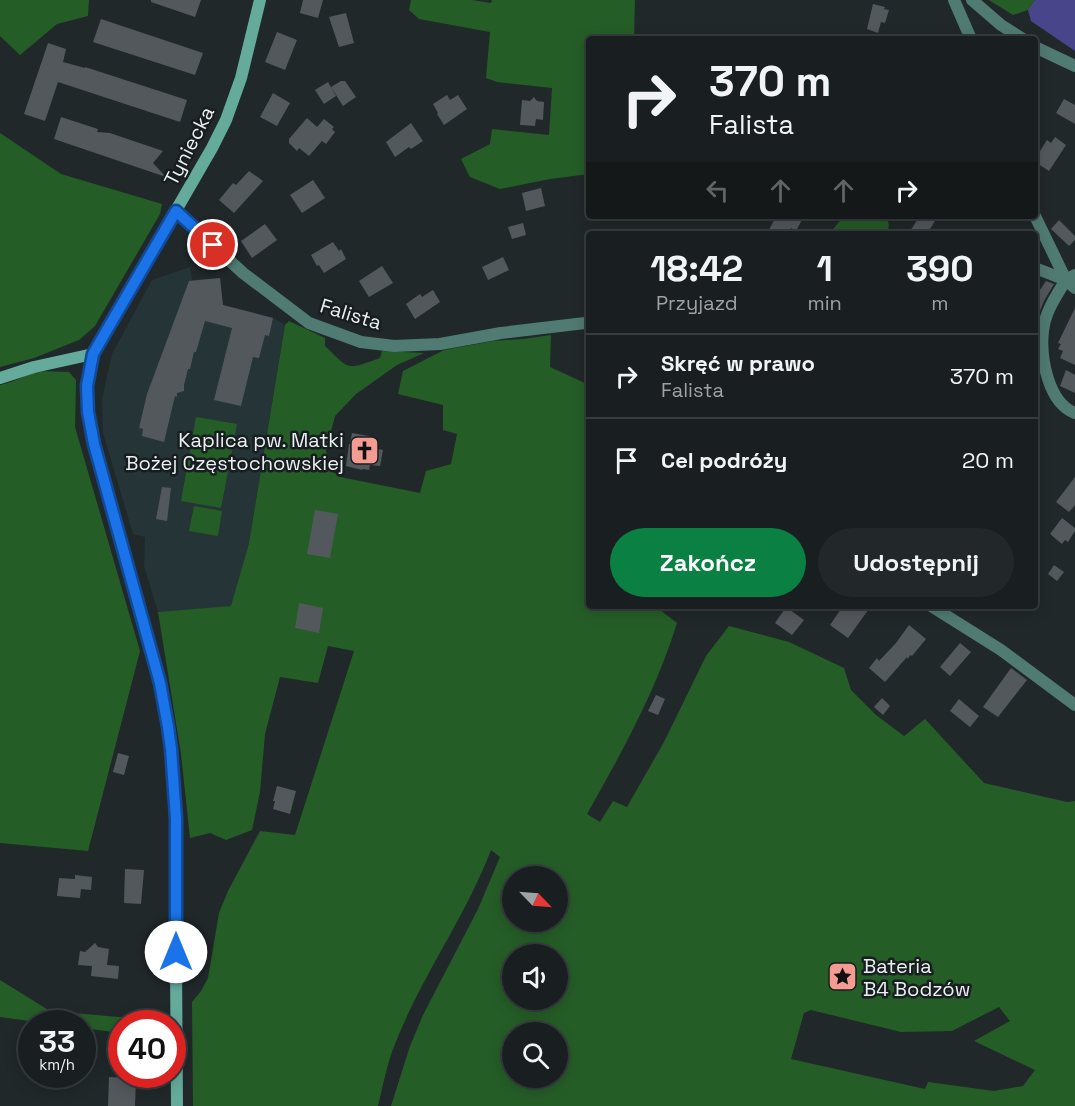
<!DOCTYPE html>
<html lang="pl">
<meta charset="utf-8">
<style>
body{margin:0;font-family:"Space Grotesk",sans-serif;background:#222729;color:#f1f3f6;height:100vh;display:flex;flex-direction:column;font-size:22px;white-space:nowrap}
*{box-sizing:border-box;margin:0}
p{font-size:20px;color:#9fa2a5}
.icon{flex:none;width:33px;height:33px;fill:none;stroke:currentColor;stroke-width:2;stroke-linecap:round;stroke-linejoin:round}
.map{position:relative;flex:1;overflow:hidden}
.side{position:absolute;left:586px;top:231px;width:452px;height:378px;display:flex;flex-direction:column;background:#191e20;border-radius:6px;box-shadow:0 3px 15px #0003,0 0 0 2px #373c3e}
.side>*{flex:none}
.guide{position:absolute;left:586px;top:36px;width:452px;height:183px;border-radius:6px;box-shadow:0 3px 15px #0003,0 0 0 2px #373c3e;background:#191e20;color:#f1f3f6;overflow:hidden}
.needle{width:39px;rotate:115deg}
.fabs{position:absolute;left:502px;top:866px;display:grid;gap:12px}
.fabs a{display:grid;place-items:center;width:66px;height:66px;border-radius:50%;background:#191e20;box-shadow:0 3px 15px #0003,0 0 0 2px #373c3e;font-size:30px}
.speed{position:absolute;left:18px;top:1010px;display:flex;gap:12px;font-size:30px;font-weight:700;text-align:center}
.speed>*{display:grid;place-content:center;width:78px;height:78px;border-radius:50%;background:#191e20;box-shadow:0 3px 15px #0003,0 0 0 2px #373c3e;line-height:1}
.speed small{font-size:15px;font-weight:400}
.speed .limit{border:9px solid #d22;background:#fff;color:#111}
.pin{position:absolute;display:grid;place-items:center;width:51px;height:51px;color:#fff;margin:-26px;border:3px solid #fff;border-radius:50%;box-shadow:0 2px 6px #0007}
.me{position:absolute;width:66px;margin:-33px;rotate:0deg;stroke-linejoin:round;filter:drop-shadow(0 0 4px #0008)}
.turn{display:flex;align-items:center;gap:21px;height:126px;padding:0 24px;font-size:27px}
.turn .icon{width:78px;height:78px;stroke-width:2.5}
.turn b{display:block;font-size:42px;line-height:51px}
.lanes{display:flex;align-items:center;height:57px;padding:0 24px;background:#0003;justify-content:center;gap:30px;direction:ltr}
.lanes .off{opacity:.35}
.eta{display:flex;justify-content:space-evenly;align-items:center;height:102px;text-align:center}
.eta b{font-size:36px;font-weight:800;line-height:42px}
.action{display:flex;gap:12px;margin-top:auto;padding:12px 24px}
.action a{flex:1;height:69px;border-radius:36px;background:#0b8043;color:#fff;font-size:24px;font-weight:800;line-height:69px;text-align:center}
.action a+a{background:#222729;color:#f1f3f6}
ul{padding:0;list-style:none}
li{display:flex;align-items:center;gap:18px;height:84px;padding:0 24px;border-top:2px solid #373c3e}
li div{flex:1}
li b{display:block;font-size:22px}
li em{font-style:normal}
.map>svg:first-child{display:block}
.built{fill:#253437}
.green{fill:#255d27;fill-rule:evenodd}
.water{fill:#49458b}
.building{fill:#53585d}
.lines{fill:none;stroke-linecap:round;stroke-linejoin:round}
.street{stroke:#507b72;stroke-width:12}
.secondary{stroke:#64ab9c;stroke-width:12}
.route-casing{stroke:#114b97;stroke-width:15}
.route{stroke:#1a73e8;stroke-width:10}
.labels{text-anchor:middle;dominant-baseline:central;stroke-width:5;stroke-linejoin:round;paint-order:stroke}
.street-label{font-size:20px;fill:#eaeff0;stroke:#181e20}
.poi-label{font-size:20px;fill:#eaeff0;stroke:#181e20;text-anchor:end}
</style>
<div class="map">
<svg width="1075" height="1106" viewBox="0 0 1075 1106">
<rect width="100%" height="100%" fill="#21282a"/>
<polygon class="built" points="190,267 192,280 220,278 221,288 214,303 273,318 285,325 249,543 231,607 158,612 144,566 145,537 133,534 103,433 102,399 112,354 152,280"/>
<g class="green">
<polygon points="0,0 89,0 88,16 57,24 20,55 0,36"/>
<polygon points="411,0 472,0 491,3 492,0 635,0 634,39 590,39 589,174 550,179 500,189 470,177 461,159 490,144 492,129 549,135 552,88 497,82 486,78 490,32 419,19 409,10"/>
<polygon points="989,0 1035,0 1028,10 1013,15"/>
<polygon points="0,133 61,174 162,204 160,214 95,326 79,340 34,358 0,367"/>
<polygon points="844,216 886,216 889,225 887,234 829,234"/>
<path d="M289,321L325,338V346C351,371 346,370 380,358L382,351L424,353L397,365L356,394L335,416L326,451L332,471L340,477L420,493L426,471L451,464L457,434L443,430V405L398,394L403,371L444,350L493,341L523,339L551,335L550,367L589,385L590,606H655L677,623C656,691 622,752 587,814L600,822L613,801L627,807L664,742L706,656L729,626L789,642L844,668L851,690L876,715L904,736L925,719L984,783L1067,802L1075,801V1106H391L410,1046L423,1015L478,909L500,857L491,850C465,918 421,977 395,1044C387,1063 383,1086 378,1106H193L192,1002L201,991L208,978L219,913L228,891L260,831L295,835L354,651L328,646L318,683L280,677L265,734L260,792L252,830L226,840L210,833L190,838L181,754L158,612L231,606L249,543L285,325ZM513,876H558V921H513ZM513,954H558V999H513ZM999,1007L1010,1021L974,1041L1035,1070L1023,1086L994,1091L928,1082L925,1089L791,1059L804,1013L811,1010L901,1032L952,1031ZM513,1032H558V1077H513Z"/>
<polygon points="38,371 69,372 76,380 75,427 140,651 88,851 0,843 0,385 11,382"/>
<polygon points="196,417 237,424 221,508 181,501"/>
<polygon points="194,506 222,511 218,536 189,531"/>
<polygon points="0,980 50,1011 165,1021 165,1023 122,1023 121,1033 83,1028 82,1023 44,1023 0,1017"/>
</g>
<polygon class="water" points="1035,0 1075,0 1075,51 1031,21 1028,10"/>
<g class="building">
<polygon points="151,0 201,0 195,17 151,2"/>
<polygon points="303,0 323,0 318,18 300,13"/>
<polygon points="873,4 885,7 884,9 889,10 885,23 881,22 878,33 867,29"/>
<polygon points="346,13 354,43 339,47 329,17"/>
<polygon points="101,19 203,53 195,75 93,42"/>
<polygon points="277,32 297,40 285,70 265,62"/>
<polygon points="48,43 66,49 63,62 85,68 85,67 187,100 180,122 58,82 45,121 24,114"/>
<polygon points="341,81 345,81 356,97 343,106 331,87"/>
<polygon points="328,82 336,96 324,104 315,90"/>
<polygon points="273,93 290,103 277,126 260,117"/>
<polygon points="447,95 450,100 458,95 467,109 444,125 437,114 438,113 433,104"/>
<polygon points="534,97 537,101 544,102 543,120 536,119 535,126 520,125 522,100 530,101"/>
<polygon points="1064,99 1075,105 1075,124 1056,113"/>
<polygon points="61,117 98,129 97,132 110,133 163,151 153,163 166,177 54,139"/>
<polygon points="307,118 317,127 324,119 334,127 332,129 335,132 326,144 322,141 309,156 299,148 297,151 289,143 289,139"/>
<polygon points="411,123 423,141 411,149 409,147 395,157 386,142"/>
<polygon points="1055,137 1066,145 1049,171 1035,162 1035,159 1047,140 1051,143"/>
<polygon points="249,171 263,181 234,213 219,200 233,183 236,185"/>
<polygon points="313,180 325,198 302,213 290,195"/>
<polygon points="541,188 545,206 526,211 522,193"/>
<polygon points="776,216 789,221 791,216 804,216 796,231 791,228 788,234 767,234"/>
<polygon points="920,216 938,216 927,234 908,234"/>
<polygon points="1059,220 1075,236 1075,240 1069,246 1051,229"/>
<polygon points="523,223 526,235 512,239 508,227"/>
<polygon points="265,224 277,240 252,258 241,241"/>
<polygon points="333,242 339,251 341,249 346,259 324,273 319,265 317,266 311,255"/>
<polygon points="503,257 509,270 488,280 482,267"/>
<polygon points="382,266 393,283 369,297 359,281"/>
<polygon points="220,278 223,305 273,318 269,336 265,335 259,358 253,357 241,406 214,400 232,328 205,321 196,352 194,352 190,369 188,369 184,385 184,391 177,393 177,397 175,396 164,442 142,436 143,429 139,428 147,394 189,281"/>
<polygon points="1046,281 1054,284 1044,301 1035,323 1035,297"/>
<polygon points="433,290 440,302 415,319 406,304 420,294 422,297"/>
<polygon points="1075,308 1075,365 1060,358 1063,351 1058,349 1061,344 1058,343"/>
<polygon points="1066,370 1075,375 1075,393 1060,386"/>
<polygon points="352,433 374,437 373,448 383,450 380,466 370,465 369,470 363,469 362,470 346,466 349,444 350,444"/>
<polygon points="1075,477 1075,505 1069,512 1056,502"/>
<polygon points="162,487 171,488 167,521 156,519"/>
<polygon points="315,510 338,514 330,558 307,554"/>
<polygon points="1062,518 1075,528 1075,531 1068,542 1065,540 1062,544 1050,534"/>
<polygon points="1054,565 1064,572 1057,581 1048,574"/>
<polygon points="299,603 323,608 319,633 295,628"/>
<polygon points="843,606 871,606 848,638 830,625"/>
<polygon points="786,607 804,620 792,635 775,623"/>
<polygon points="909,625 926,639 912,656 910,655 908,659 907,657 885,682 869,668 877,658 879,661 896,643"/>
<polygon points="960,643 971,652 950,676 940,667"/>
<polygon points="1011,668 1027,680 998,717 983,707"/>
<polygon points="656,695 665,699 658,715 648,711"/>
<polygon points="882,698 890,706 883,715 874,707"/>
<polygon points="959,699 979,716 970,727 950,711"/>
<polygon points="118,753 129,756 124,775 113,772"/>
<polygon points="277,786 296,791 290,814 273,809 275,801 273,801"/>
<polygon points="125,869 144,870 141,904 124,903"/>
<polygon points="75,875 92,877 91,890 81,889 80,898 57,896 59,878 75,879"/>
<polygon points="95,943 98,947 109,949 107,965 119,966 118,979 91,976 92,966 78,965 80,951 85,952"/>
<polygon points="109,1077 136,1078 135,1106 108,1106"/>
</g>
<g class="lines">
<g class="street">
<polyline points="954,0 971,39"/>
<polyline points="972,0 1001,25 1023,39"/>
<polyline points="1035,47 1075,66"/>
<polyline points="176,211 243,273 309,323 361,342 394,346 440,344 501,333 585,323 590,324"/>
<path d="M1035,216L1066,280C1056,296 1045,312 1043,331C1040,357 1048,403 1075,413"/>
<polyline points="1035,268 1066,280 1075,275"/>
<polyline points="1066,280 1075,288"/>
<polyline points="931,606 1001,650 1075,705"/>
</g>
<g class="secondary">
<polyline points="0,378 34,367 93,354"/>
<polyline points="177,1106 175,818 171,749 160,683 94,444 88,412 87,386 93,354 212,148 226,120 241,78 260,0"/>
</g>
</g>
<g class="lines">
<defs>
<polyline id="route" points="176,952 176,818 171,749 168,727 160,683 94,444 88,412 87,386 93,354 176,211 213,245"/>
</defs>
<use href="#route" class="route-casing"/>
<use href="#route" class="route"/>
</g>
<defs>
<symbol id="church-square" viewBox="-11 -11 22 22"><rect x="-9" y="-9" width="18" height="18" rx="4" fill="#f59c92" stroke="#181e20"/><path d="M-1.2-6h2.4v3.5h3.3v2.4h-3.3V6h-2.4V-.1h-3.3v-2.4h3.3Z" fill="#111"/></symbol>
<symbol id="sight-square" viewBox="-11 -11 22 22"><rect x="-9" y="-9" width="18" height="18" rx="4" fill="#f59c92" stroke="#181e20"/><path d="M0-6L1.8-2.2L6-1.7L2.9 1.2L3.7 5.4L0 3.3L-3.7 5.4L-2.9 1.2L-6-1.7L-1.8-2.2Z" fill="#111"/></symbol>
</defs>
<g fill-rule="evenodd">
<use href="#church-square" x="348" y="434" width="33" height="33"/>
<use href="#sight-square" x="826" y="960" width="33" height="33"/>
</g>
<g class="labels">
<g class="street-label">
<text transform="translate(189 146) rotate(-63)">Tyniecka</text>
<text transform="translate(351 314) rotate(17)">Falista</text>
</g>
<g class="poi-label">
<text x="344" y="440">Kaplica pw. Matki<tspan x="344" dy="23">Bożej Częstochowskiej</tspan></text>
<text x="863" y="966" text-anchor="start">Bateria<tspan x="863" dy="23">B4 Bodzów</tspan></text>
</g>
</g>
</svg>
<div class="fabs">
<a><svg class="needle" viewBox="-14 -14 28 28"><path d="M0-13l5 13h-10z" fill="#e53935"/><path d="M0 13l5-13h-10z" fill="#9fa2a5"/></svg></a>
<a><svg class="icon" aria-label="sound" viewBox="0 0 24 24"><path d="M4 9h4l5-4v14l-5-4H4zM17 9q2 3 0 6"/></svg></a>
<a><svg class="icon" aria-label="search" viewBox="0 0 24 24"><circle cx="10" cy="10" r="6"/><path d="M15 15l6 6"/></svg></a>
</div>
<div class="speed"><div>33<small>km/h</small></div><div class="limit">40</div></div>
<div class="pin" style="left:213px;top:245px;background:#d93025"><svg class="icon" aria-label="arrive" viewBox="0 0 24 24"><path d="M6 21V4h12l-3 4 3 4H6"/></svg></div>
<svg class="me" style="left:176px;top:952px" viewBox="-20 -20 40 40"><circle r="19" fill="#fff"/><path d="M0-13L10 11 0 6-10 11z" fill="#1a73e8"/></svg>
<div class="guide">
<div class="turn"><svg class="icon" aria-label="right" viewBox="0 0 24 24"><path d="M7 20v-9h11M14 6l5 5-5 5"/></svg><div><b>370 m</b>Falista</div></div>
<div class="lanes"><svg class="icon off" aria-label="left" viewBox="0 0 24 24"><path d="M17 20v-9H6M10 6l-5 5 5 5"/></svg><svg class="icon off" aria-label="ahead" viewBox="0 0 24 24"><path d="M12 20V5M6 11l6-6 6 6"/></svg><svg class="icon off" aria-label="ahead" viewBox="0 0 24 24"><path d="M12 20V5M6 11l6-6 6 6"/></svg><svg class="icon" aria-label="right" viewBox="0 0 24 24"><path d="M7 20v-9h11M14 6l5 5-5 5"/></svg></div>
</div>
<section class="side">
<div class="eta">
<div><b>18:42</b><p>Przyjazd</p></div>
<div><b>1</b><p>min</p></div>
<div><b>390</b><p>m</p></div>
</div>
<ul>
<li><svg class="icon" aria-label="right" viewBox="0 0 24 24"><path d="M7 20v-9h11M14 6l5 5-5 5"/></svg><div><b>Skręć w prawo</b><p>Falista</p></div><em>370 m</em></li>
<li><svg class="icon" aria-label="arrive" viewBox="0 0 24 24"><path d="M6 21V4h12l-3 4 3 4H6"/></svg><div><b>Cel podróży</b></div><em>20 m</em></li>
</ul>
<div class="action"><a>Zakończ</a><a>Udostępnij</a></div>
</section>
</div>
